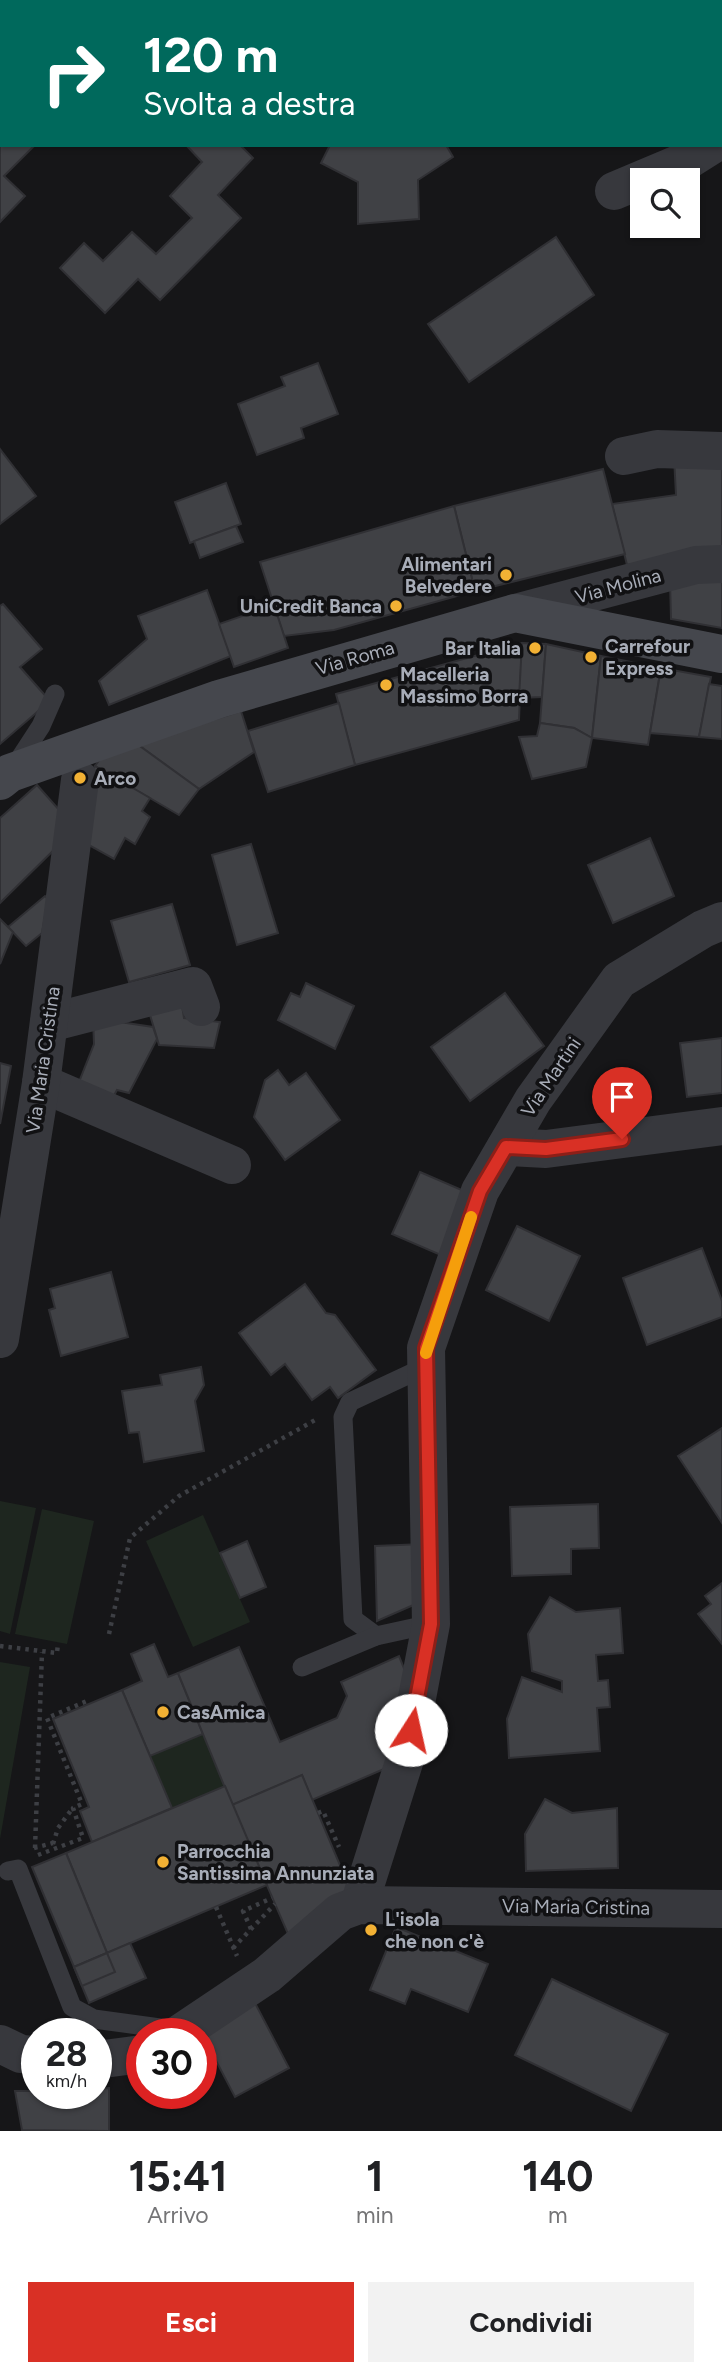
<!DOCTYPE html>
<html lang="it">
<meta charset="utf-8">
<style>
body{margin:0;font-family:Figtree,sans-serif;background:#f2f2f2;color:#202124;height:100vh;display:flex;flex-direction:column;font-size:26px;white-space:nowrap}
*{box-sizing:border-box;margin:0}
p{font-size:23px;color:#757577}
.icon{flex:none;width:38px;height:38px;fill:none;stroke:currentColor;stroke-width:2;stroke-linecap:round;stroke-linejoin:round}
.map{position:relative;height:2131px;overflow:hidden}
.sheet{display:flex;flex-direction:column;background:#fff;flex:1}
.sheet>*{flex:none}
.hud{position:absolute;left:0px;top:0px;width:723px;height:147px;box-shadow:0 2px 5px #0004;background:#00695c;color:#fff;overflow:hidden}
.controls{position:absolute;left:630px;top:168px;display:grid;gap:14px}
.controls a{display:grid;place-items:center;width:70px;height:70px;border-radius:0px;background:#fff;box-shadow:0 2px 5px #0004;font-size:35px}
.speed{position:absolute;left:21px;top:2018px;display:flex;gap:14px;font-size:35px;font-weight:700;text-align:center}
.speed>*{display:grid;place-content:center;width:91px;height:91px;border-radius:50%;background:#fff;box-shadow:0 2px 5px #0004;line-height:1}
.speed small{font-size:18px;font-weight:400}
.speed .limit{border:10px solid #d22;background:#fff;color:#111}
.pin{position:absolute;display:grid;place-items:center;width:60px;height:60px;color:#fff;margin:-72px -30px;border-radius:50% 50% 50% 0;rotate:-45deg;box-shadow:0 0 7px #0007}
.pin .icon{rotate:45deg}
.me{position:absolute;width:77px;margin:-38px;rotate:10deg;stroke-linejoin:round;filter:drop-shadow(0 0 5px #0008)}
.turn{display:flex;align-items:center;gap:24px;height:147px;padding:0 28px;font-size:32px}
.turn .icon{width:91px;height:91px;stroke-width:2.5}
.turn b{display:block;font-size:49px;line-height:60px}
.eta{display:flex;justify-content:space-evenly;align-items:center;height:119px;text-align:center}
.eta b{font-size:42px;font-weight:700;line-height:49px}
.cta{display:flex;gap:14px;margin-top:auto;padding:14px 28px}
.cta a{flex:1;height:80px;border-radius:0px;background:#d93025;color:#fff;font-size:28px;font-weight:700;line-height:80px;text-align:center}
.cta a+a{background:#f2f2f2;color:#202124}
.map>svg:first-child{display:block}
.green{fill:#1e261f}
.building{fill:#404145;stroke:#303034;stroke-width:2}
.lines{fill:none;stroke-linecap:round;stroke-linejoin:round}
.primary-tunnel{stroke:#333438;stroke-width:38;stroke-dasharray:38 19;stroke-linecap:butt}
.path{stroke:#3d3f44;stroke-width:4.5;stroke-dasharray:3.5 5;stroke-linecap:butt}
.service{stroke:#37383d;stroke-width:19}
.minor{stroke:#37383d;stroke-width:38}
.tertiary{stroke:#37383d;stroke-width:38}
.secondary{stroke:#45474d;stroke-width:38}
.route-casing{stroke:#8d1f18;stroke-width:18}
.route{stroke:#d93025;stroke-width:12}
.slow{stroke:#f59e0b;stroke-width:12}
.poi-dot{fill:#f2b134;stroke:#111113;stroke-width:2.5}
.labels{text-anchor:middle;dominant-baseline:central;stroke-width:7;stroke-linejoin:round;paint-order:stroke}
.poi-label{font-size:19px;font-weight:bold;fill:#a8adb8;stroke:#111113;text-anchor:start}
.street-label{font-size:19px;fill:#a8adb8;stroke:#111113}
</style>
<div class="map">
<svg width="722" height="2131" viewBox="0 0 722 2131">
<rect width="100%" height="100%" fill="#161618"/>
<g class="green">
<polygon points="477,0 688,0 688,2 478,2"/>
<polygon points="0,1501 36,1508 10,1634 0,1631"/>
<polygon points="42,1509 94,1521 67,1644 15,1634"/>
<polygon points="203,1515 250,1622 193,1647 146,1541"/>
<polygon points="0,1662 30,1667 0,1839"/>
<polygon points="203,1734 225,1786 172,1808 150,1756"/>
</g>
<g class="building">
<polygon points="0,106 2,145 35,145 4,176 25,196 0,222"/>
<polygon points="186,145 240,145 253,158 218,195 241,218 160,300 138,279 105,313 60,268 84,243 103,261 132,232 156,254 192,218 170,196 202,162"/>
<polygon points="330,145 446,145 453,157 418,180 419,219 358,224 358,182 321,163"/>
<polygon points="556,237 594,295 469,382 428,324"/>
<polygon points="318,363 338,414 301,428 304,438 257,455 238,404 285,386 281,377"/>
<polygon points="0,449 36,496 0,524"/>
<polygon points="674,457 722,457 722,550 627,565 612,504 676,495"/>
<polygon points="603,469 625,554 475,591 454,506"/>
<polygon points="226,483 241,524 190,543 175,502"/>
<polygon points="454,506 475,591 334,630 284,636 260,562"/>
<polygon points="236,526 243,542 200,558 194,541"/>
<polygon points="722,576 722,628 671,619 670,581"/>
<polygon points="207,590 231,656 109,705 99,681 147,639 138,616"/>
<polygon points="3,604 42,649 20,667 50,701 0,744 0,606"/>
<polygon points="274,605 288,648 234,667 219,624"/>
<polygon points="522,643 519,720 355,765 336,694"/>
<polygon points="522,643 546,644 542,697 519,698"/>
<polygon points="546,644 601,656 592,738 574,728 540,723"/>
<polygon points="601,656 661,668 648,745 592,738"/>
<polygon points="661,668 711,677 699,737 650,733"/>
<polygon points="709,684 722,686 722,739 699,737"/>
<polygon points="339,703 355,765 268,792 248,731"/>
<polygon points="241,711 254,752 199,789 137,744"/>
<polygon points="540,723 574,728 592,738 586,767 532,779 519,737 537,736"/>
<polygon points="137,744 199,789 179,815 95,766 100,759"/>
<polygon points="95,766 150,798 142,811 150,817 135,844 125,838 114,859 85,843 91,777"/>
<polygon points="37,785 69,821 66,838 0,903 0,818"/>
<polygon points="650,838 674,896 613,923 588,865"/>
<polygon points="251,844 278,933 237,945 212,855"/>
<polygon points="45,896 48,899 42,933 26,946 8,927"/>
<polygon points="172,904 190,965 129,982 111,921"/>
<polygon points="0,919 13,932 0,964"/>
<polygon points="306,983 354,1006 335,1049 278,1020 291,993 300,997"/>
<polygon points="505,993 544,1046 470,1101 431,1047"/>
<polygon points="181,999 184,1018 220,1022 214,1048 159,1045 147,1005"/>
<polygon points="93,1018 153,1027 157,1039 129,1093 117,1090 111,1101 79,1082 94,1044"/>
<polygon points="722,1038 722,1093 687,1097 680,1043"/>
<polygon points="0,1063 11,1066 0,1124"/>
<polygon points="278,1070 289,1085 306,1073 340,1120 285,1160 254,1117 265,1080"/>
<polygon points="420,1172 471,1194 443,1256 392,1234"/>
<polygon points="517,1226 580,1256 549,1321 486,1290"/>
<polygon points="702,1248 722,1301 722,1317 647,1345 623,1278"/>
<polygon points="111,1272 128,1337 61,1356 49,1310 55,1308 50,1289"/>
<polygon points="305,1284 326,1313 335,1315 376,1370 338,1398 330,1387 312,1400 285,1364 271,1375 239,1333"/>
<polygon points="201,1367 204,1385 195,1401 204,1451 144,1462 139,1432 129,1433 122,1391 162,1385 160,1375"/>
<polygon points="722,1428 722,1523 678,1456"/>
<polygon points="598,1504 599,1548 571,1549 571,1574 512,1576 510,1507"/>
<polygon points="247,1541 266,1587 240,1598 220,1553"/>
<polygon points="423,1544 418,1603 377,1621 375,1546"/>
<polygon points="722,1583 722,1644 698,1614 711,1604 705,1596"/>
<polygon points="550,1597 576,1612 620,1608 623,1653 596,1655 598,1681 608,1680 610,1707 597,1708 600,1751 509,1758 507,1719 522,1677 562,1692 562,1681 532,1671 528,1634"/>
<polygon points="154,1644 168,1677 178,1673 203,1734 150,1756 122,1690 142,1681 131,1654"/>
<polygon points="239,1647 280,1742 337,1718 347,1696 341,1682 399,1656 410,1683 391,1766 312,1800 302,1775 232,1805 178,1673"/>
<polygon points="122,1690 172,1808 92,1842 80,1811 89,1807 53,1719"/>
<polygon points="302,1775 350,1889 292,1943 232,1805"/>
<polygon points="225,1786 267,1885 107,1953 66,1853"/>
<polygon points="545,1799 572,1813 617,1808 618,1868 526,1871 525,1834"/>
<polygon points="66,1853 107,1953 74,1967 32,1867"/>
<polygon points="396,1927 488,1964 468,2012 411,1989 405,2004 370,1990"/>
<polygon points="130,1943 146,1978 89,2003 74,1967"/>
<polygon points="107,1953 115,1972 82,1986 74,1967"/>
<polygon points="552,1979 668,2034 631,2111 515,2055"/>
<polygon points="255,2003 289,2068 235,2097 201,2032"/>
<polygon points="30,2064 37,2064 37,2093 96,2093 96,2089 109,2088 109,2131 22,2130 15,2091 30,2091"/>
</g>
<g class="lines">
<polyline class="primary-tunnel" points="702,0 716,2"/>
<g class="path">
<polyline points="109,1634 130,1538 179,1496 317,1419"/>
<polyline points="0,1646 57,1653 58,1643"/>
<polyline points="318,1813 323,1811 339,1847"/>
<polyline points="53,1844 58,1828 72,1809"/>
<polyline points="34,1848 53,1843"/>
<polyline points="35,1848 42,1652"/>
<polyline points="38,1855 83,1838 73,1808 82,1804 47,1718 87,1701"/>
<polyline points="216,1907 237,1956"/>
<polyline points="251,1929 243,1911 272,1898"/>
<polyline points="233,1948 275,1904"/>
</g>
<g class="service">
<polyline points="13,769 41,726 55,694"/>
<polyline points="376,1636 353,1619 343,1417 350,1402 427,1366"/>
<polyline points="302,1667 376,1636 431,1624"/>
<polyline points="8,1871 18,1869 72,2007 94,2019 182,2031"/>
</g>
<g class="minor">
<polyline points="614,191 690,159 712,145"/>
<polyline points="624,456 657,449 722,451"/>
<polyline points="515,613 696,565 722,564"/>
<polyline points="49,1023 193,986 201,1007"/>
<polyline points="41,1083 232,1165"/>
<polyline points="506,1147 546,1149 722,1126"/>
<polyline points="0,1339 41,1083 80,780"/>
<polyline points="359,1905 406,1756 431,1624 426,1348 480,1191 533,1100 619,980 703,929 722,921"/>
<polyline points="179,2034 267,1975 340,1912 359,1905 722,1909"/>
<polyline points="0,2044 21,2054 37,2055"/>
<polyline points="96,2060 142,2054"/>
</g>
<g class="tertiary">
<polyline points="440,0 441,2"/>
<polyline points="721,89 722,89"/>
</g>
<polyline class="secondary" points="0,781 10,773 219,699 515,613 722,654"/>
</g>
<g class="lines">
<defs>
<polyline id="route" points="411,1730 431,1624 426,1348 480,1191 506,1147 546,1149 622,1139"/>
</defs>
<use href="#route" class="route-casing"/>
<use href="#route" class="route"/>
<polyline class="slow" points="426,1353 471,1217"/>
</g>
<g class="poi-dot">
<circle cx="506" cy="575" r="7"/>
<circle cx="396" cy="606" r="7"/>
<circle cx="535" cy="648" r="7"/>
<circle cx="591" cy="657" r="7"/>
<circle cx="386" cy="685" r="7"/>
<circle cx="80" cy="778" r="7"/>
<circle cx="163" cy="1712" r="7"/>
<circle cx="163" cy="1862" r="7"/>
<circle cx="371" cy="1930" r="7"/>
</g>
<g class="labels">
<g class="poi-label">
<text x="492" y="564" text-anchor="end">Alimentari<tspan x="492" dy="22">Belvedere</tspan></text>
<text x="382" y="606" text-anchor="end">UniCredit Banca</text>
<text x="605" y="646">Carrefour<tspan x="605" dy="22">Express</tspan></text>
<text x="521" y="648" text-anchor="end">Bar Italia</text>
<text x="400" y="674">Macelleria<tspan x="400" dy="22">Massimo Borra</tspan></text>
<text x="94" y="778">Arco</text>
<text x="177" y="1712">CasAmica</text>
<text x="177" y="1851">Parrocchia<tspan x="177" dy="22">Santissima Annunziata</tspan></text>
<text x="385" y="1919">L'isola<tspan x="385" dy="22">che non c'è</tspan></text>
</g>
<g class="street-label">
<text transform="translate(618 586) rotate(-15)">Via Molina</text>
<text transform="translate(355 658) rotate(-16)">Via Roma</text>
<text transform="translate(43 1060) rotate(-82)">Via Maria Cristina</text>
<text transform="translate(551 1077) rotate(-56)">Via Martini</text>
<text transform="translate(576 1907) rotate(1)">Via Maria Cristina</text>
</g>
</g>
</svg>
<div class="controls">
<a><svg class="icon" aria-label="search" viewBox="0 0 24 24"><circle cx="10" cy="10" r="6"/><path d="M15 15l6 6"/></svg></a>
</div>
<div class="speed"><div>28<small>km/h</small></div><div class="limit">30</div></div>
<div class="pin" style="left:622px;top:1139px;background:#d93025"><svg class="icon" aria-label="arrive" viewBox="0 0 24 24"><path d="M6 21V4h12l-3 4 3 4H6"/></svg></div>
<svg class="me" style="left:411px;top:1730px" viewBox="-20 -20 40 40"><circle r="19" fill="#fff"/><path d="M0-13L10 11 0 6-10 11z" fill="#d93025"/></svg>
<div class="hud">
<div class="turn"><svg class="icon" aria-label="right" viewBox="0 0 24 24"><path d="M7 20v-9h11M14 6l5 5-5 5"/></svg><div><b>120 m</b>Svolta a destra</div></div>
</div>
</div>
<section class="sheet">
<div class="eta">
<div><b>15:41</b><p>Arrivo</p></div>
<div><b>1</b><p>min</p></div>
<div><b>140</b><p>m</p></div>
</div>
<div class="cta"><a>Esci</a><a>Condividi</a></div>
</section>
